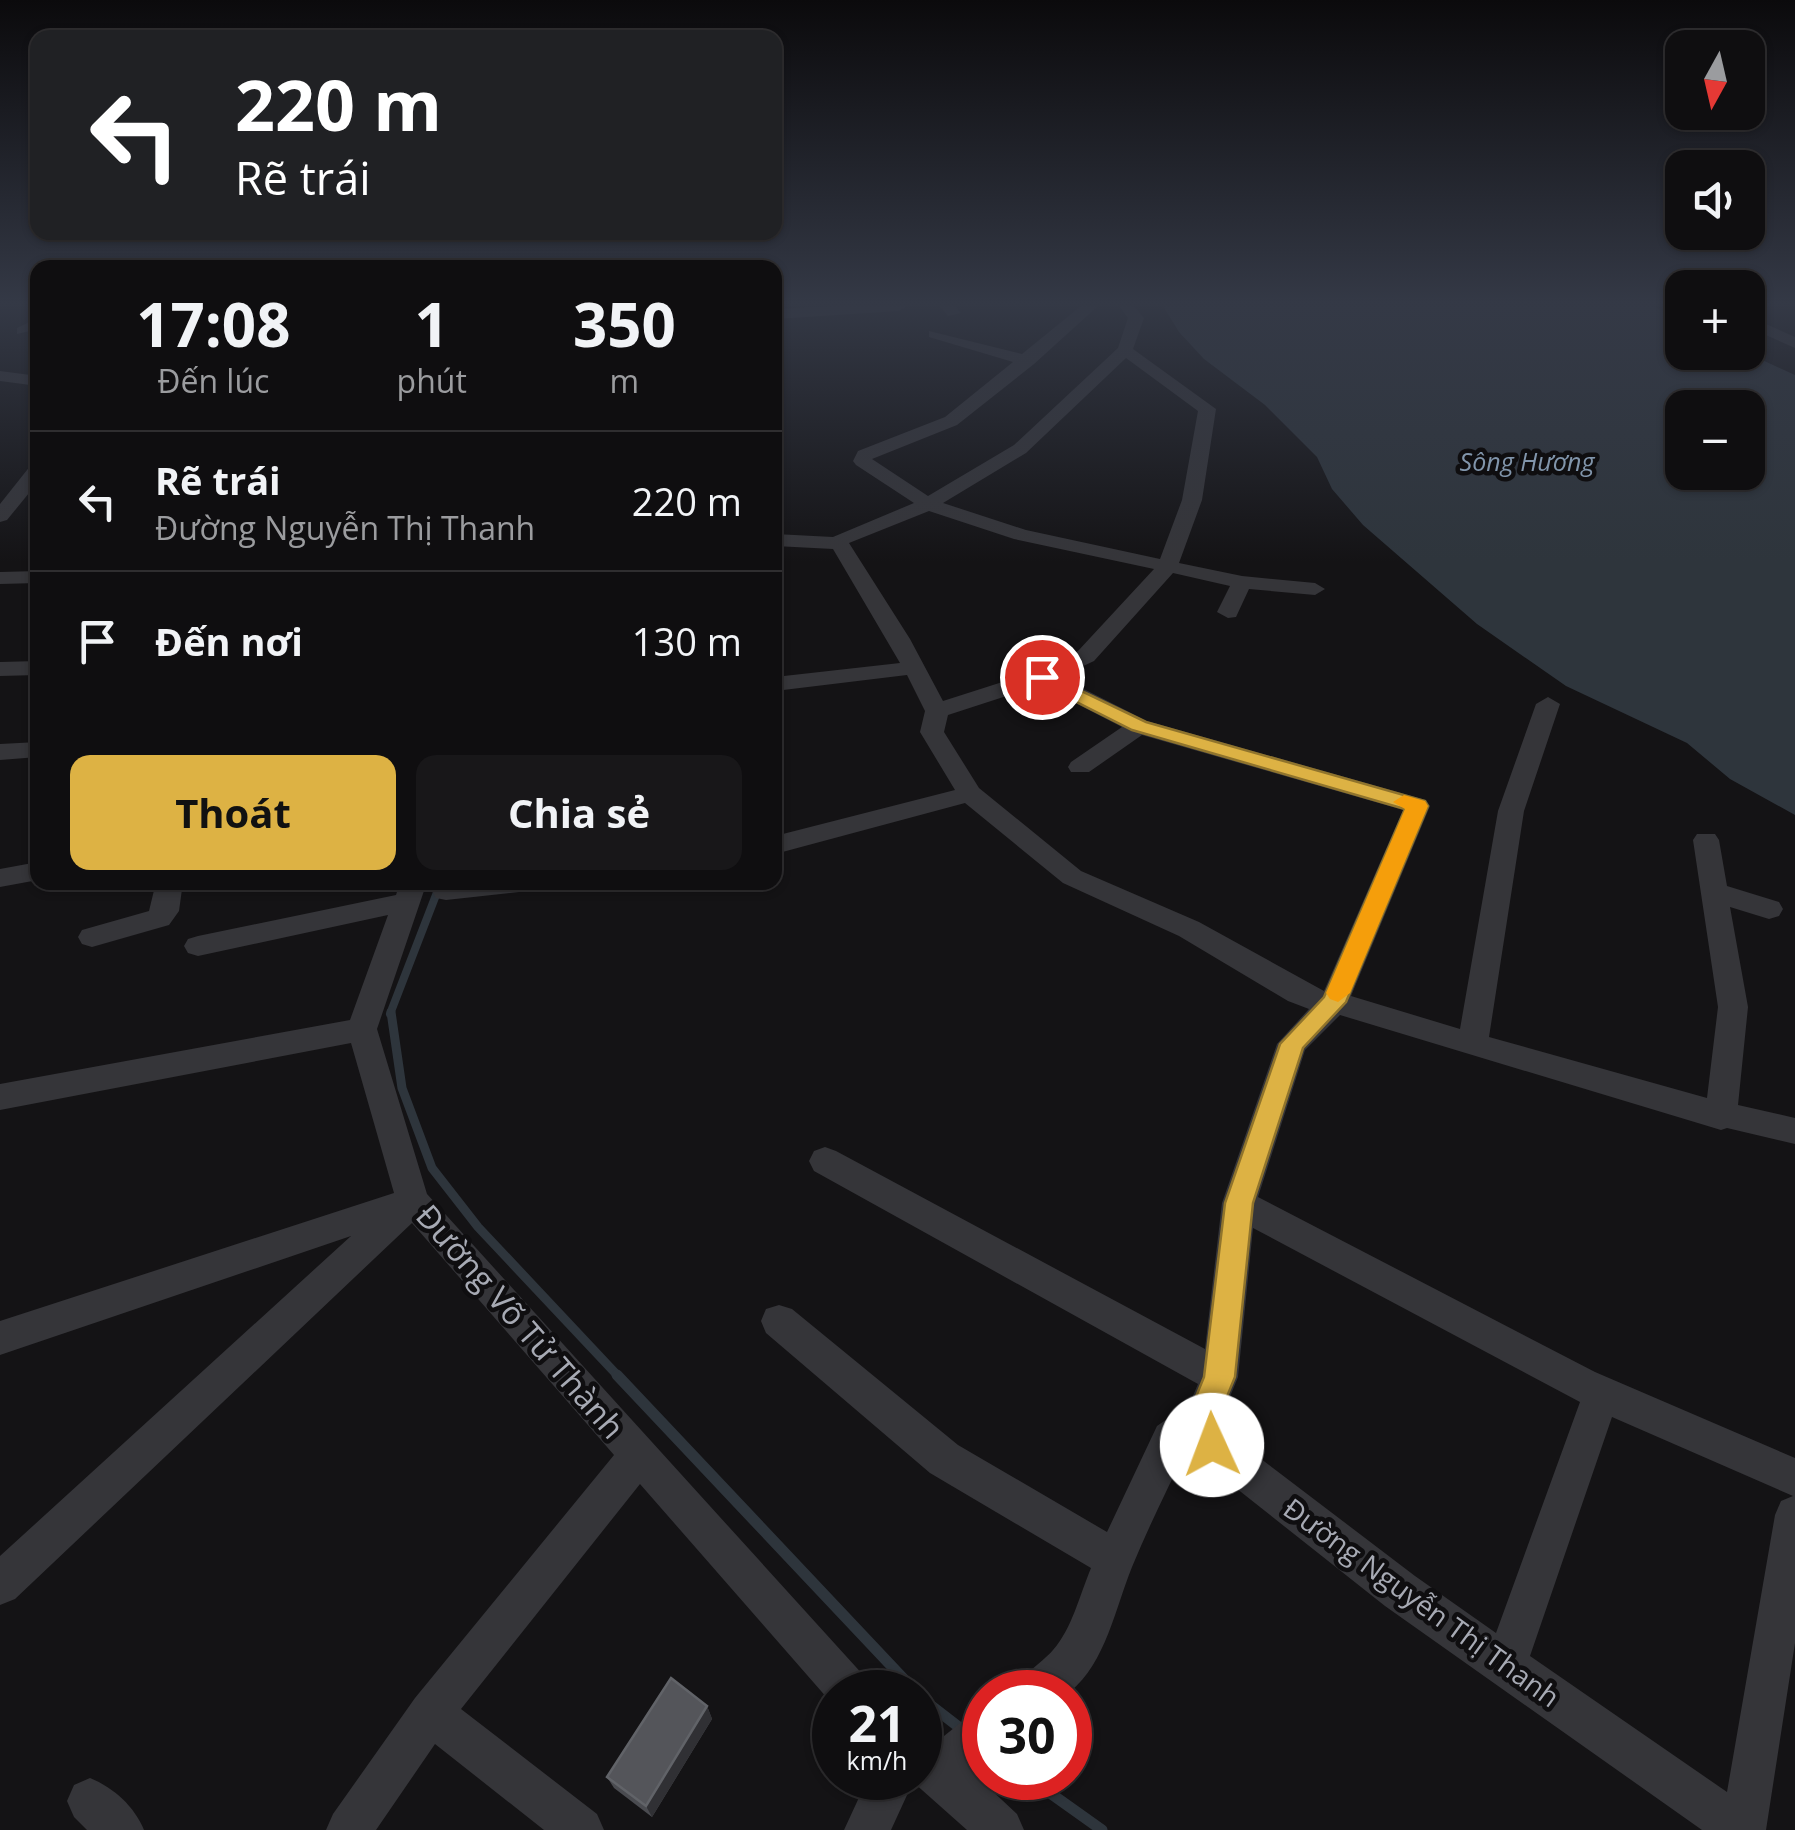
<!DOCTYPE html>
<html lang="vi">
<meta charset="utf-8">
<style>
body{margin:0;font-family:"Open Sans",sans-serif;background:#181719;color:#f1f3f6;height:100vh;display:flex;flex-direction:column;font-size:38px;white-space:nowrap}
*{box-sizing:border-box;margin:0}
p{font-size:32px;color:#9b9c9f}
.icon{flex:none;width:55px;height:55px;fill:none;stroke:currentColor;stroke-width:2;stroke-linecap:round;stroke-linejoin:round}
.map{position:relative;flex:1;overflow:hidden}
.drawer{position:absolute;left:30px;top:260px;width:752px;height:630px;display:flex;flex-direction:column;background:#0f0e10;border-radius:20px;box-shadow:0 2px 8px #0004,0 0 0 2px #2f2e30}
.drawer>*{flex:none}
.top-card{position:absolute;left:30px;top:30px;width:752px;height:210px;border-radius:20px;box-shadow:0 2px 8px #0004,0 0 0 2px #2f2e30;background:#202124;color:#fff;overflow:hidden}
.needle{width:65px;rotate:188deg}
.tools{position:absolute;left:1665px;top:30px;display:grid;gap:20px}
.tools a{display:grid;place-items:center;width:100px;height:100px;border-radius:20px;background:#0f0e10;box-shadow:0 2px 8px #0004,0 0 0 2px #2f2e30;font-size:50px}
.speed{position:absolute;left:812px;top:1670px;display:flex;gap:20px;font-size:50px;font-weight:700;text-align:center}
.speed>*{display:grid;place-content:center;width:130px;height:130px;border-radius:50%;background:#0f0e10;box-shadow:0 2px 8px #0004,0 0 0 2px #2f2e30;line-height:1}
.speed small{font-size:25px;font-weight:400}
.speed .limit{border:15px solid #d22;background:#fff;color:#111}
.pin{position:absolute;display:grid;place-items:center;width:85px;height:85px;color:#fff;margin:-42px;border:5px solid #fff;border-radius:50%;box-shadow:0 2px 10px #0007}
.me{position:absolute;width:110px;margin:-55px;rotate:358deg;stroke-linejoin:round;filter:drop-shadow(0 0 8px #0008)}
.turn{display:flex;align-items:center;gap:35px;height:210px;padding:0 40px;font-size:45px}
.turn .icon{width:130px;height:130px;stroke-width:2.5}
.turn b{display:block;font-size:70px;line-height:85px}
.eta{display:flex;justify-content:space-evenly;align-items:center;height:170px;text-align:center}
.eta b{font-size:60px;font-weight:700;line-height:70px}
.action{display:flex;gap:20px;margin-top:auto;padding:20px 40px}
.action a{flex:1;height:115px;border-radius:20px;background:#ddb244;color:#111;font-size:40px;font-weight:700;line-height:115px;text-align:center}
.action a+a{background:#181719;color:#f1f3f6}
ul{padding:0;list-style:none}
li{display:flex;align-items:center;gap:30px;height:140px;padding:0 40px;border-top:2px solid #2f2e30}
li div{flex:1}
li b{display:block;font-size:38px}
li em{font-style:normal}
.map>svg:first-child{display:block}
.water{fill:#2e353c;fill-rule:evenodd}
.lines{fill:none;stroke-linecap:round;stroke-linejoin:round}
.stream-far2{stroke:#2e353c;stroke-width:8}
.stream-far1{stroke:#2e353c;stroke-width:9}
.stream{stroke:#2e353c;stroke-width:11}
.minor{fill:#353539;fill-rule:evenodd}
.wall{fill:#4a4b50}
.shaded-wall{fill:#303034}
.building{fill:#54555a;stroke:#616368;stroke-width:2.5}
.route{fill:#ddb244;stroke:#90742c;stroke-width:2.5}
.slow{fill:#f59e0b}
.labels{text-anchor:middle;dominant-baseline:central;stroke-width:9;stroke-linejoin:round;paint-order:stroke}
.far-water-label{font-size:25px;font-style:italic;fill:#8195ab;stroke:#0f0e10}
.street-label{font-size:28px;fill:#a7aab4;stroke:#0f0e10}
.near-street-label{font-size:32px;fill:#a7aab4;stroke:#0f0e10}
</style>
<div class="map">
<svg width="1795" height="1830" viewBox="0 0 1795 1830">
<rect width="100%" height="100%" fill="#141315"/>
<path class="water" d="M1163,306H1653L1682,320V352L1747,353L1795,375V815L1730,779L1687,743L1566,686L1477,624L1363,525L1332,489L1317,457L1265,405L1204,359L1179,332ZM1682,408H1748V472H1682Z"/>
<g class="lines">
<polyline class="stream-far2" points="390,1014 441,882"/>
<polyline class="stream-far1" points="391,1012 402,1088 432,1168 478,1227 619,1377"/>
<g class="stream">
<polyline points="617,1375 916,1692"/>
<polyline points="920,1697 964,1731"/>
<polyline points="1029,1778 1102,1830"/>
</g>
<g class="minor">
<polygon points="835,306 907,306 899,311 775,319 775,309"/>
<polygon points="940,306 955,306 961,313 948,316"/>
<path d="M1081,306H1098L1034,364L957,425L872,459L928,496L1014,445L1118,348L1128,318L1119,306H1134L1144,318L1133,349L1216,409L1202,500L1179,563L1242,576L1315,583L1325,589L1315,595L1249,589L1236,617L1228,618L1217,612L1230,586L1173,573L1094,661L1060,677L1147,721L1426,800L1430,806L1351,996L1460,1029L1498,811L1536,704L1548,697L1560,704L1524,811L1489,1037L1707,1098L1718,1007L1693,840L1697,834H1715L1719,840L1727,886L1779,902L1783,909L1779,916L1769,919L1730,907L1748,1007L1738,1105L1795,1118V1144L1727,1128L1721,1130L1340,1015L1305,1050L1258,1197L1595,1372L1795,1458V1643L1766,1830H1702L1385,1606L1198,1458L1193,1446L1185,1452C1167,1490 1148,1528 1132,1567C1115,1609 1106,1662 1070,1692H1016C1023,1672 1039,1666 1053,1650C1072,1629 1080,1594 1091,1568L930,1473L766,1333L761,1321L766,1309L779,1305L792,1309L958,1445L1107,1532L1157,1426L1190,1403L1198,1384L814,1171L809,1161L814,1151L825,1147L836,1151L1205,1349L1222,1203L1277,1044L1309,1009L1288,1001L1179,936L1063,883L965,803L775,854V836L955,790L920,732L925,711L907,675L775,691V677L900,663L833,549L775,546V534L833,537L914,503L856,465L853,461L858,451L945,417L1013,362L929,337V331L1022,354ZM1126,358L1198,411L1182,500L1160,559L1026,530L943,503L1026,453ZM929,511L1014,539L1154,569L1078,651L1034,672L943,701L910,639L849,543ZM1040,685L1122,727L1071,762L1068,767L1071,772H1089L1142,735L1403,810L1324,991L1199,922L1081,871L979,788L944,732L948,715ZM1253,1228L1580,1402L1496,1633L1415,1576L1227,1433L1222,1416L1238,1377ZM1612,1417L1793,1496L1781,1501L1775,1515L1727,1792L1530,1656Z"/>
<polygon points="1748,316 1795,337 1795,348 1748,327"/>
<polygon points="38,318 38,329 17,334 17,328"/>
<polygon points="0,371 38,376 38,386 0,381"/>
<polygon points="38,464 38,482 7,520 0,522 0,504 31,465"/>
<polygon points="38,571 38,583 0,584 0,572"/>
<polygon points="38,661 38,675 0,676 0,662"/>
<polygon points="38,742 38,757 0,760 0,744"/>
<polygon points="38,862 38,880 0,887 0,869"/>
<polygon points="156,882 183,882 179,911 169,925 92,947 82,944 78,937 82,930 149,911"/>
<polygon points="400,882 427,882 377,1029 427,1194 865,1677 872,1692 835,1692 835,1707 640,1484 461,1709 597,1814 604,1830 544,1830 435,1744 376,1830 326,1830 333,1814 415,1698 614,1455 412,1223 15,1599 0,1605 0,1556 351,1236 0,1355 0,1321 394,1193 351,1043 0,1110 0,1084 350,1020 388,915 198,956 188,953 184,946 188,939 198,936 396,895"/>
<polygon points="443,882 541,882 537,889 528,891 446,900 436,898 432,891"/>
<polygon points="985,1710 985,1760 971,1771 1017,1814 1024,1830 967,1830 913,1782 891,1830 844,1830 868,1778 920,1778 920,1739 934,1744 969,1716"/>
<path d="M90,1778C114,1788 134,1806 144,1830H87L74,1817L67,1801L74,1785Z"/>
</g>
</g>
<polygon class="wall" points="707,1706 712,1719 652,1817 614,1788 607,1777"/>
<polygon class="shaded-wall" points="707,1706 712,1719 652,1817 646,1806"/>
<polygon class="building" points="671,1678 707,1706 646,1806 607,1777"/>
<linearGradient id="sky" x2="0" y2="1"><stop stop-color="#0b0a0c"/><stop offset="0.54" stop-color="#343946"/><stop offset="1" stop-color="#343946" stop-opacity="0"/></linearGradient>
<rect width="1795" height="562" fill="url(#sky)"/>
<polygon class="route" points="1042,672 1146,722 1425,801 1428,806 1346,1002 1303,1048 1253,1203 1235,1377 1219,1416 1228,1445 1223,1456 1212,1461 1201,1456 1188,1416 1204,1377 1225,1203 1280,1044 1324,997 1405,809 1132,730 1035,681 1035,673"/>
<polygon class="slow" points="1404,795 1425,801 1428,806 1350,993 1338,1002 1330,999 1326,993 1405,809 1393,802"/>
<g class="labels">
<g class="far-water-label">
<text x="1527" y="461">Sông Hương</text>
</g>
<g class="street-label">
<text transform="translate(1422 1602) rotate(36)">Đường Nguyễn Thị Thanh</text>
</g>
<g class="near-street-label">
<text transform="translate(521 1321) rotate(49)">Đường Võ Tử Thành</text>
</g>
</g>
</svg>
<div class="tools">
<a><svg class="needle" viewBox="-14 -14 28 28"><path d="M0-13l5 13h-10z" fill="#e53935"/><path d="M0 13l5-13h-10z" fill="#9b9c9f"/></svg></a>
<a><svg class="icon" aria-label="sound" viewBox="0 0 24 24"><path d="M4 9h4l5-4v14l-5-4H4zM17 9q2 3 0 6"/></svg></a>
<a>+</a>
<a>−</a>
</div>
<div class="speed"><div>21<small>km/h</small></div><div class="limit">30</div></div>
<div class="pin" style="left:1042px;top:677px;background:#d93025"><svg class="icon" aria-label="arrive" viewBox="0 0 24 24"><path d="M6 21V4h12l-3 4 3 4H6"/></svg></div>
<svg class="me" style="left:1212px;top:1445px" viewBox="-20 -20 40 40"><circle r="19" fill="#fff"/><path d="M0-13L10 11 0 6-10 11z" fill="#ddb244"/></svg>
<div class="top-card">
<div class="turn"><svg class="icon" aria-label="left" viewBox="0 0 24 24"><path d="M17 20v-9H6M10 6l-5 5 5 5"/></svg><div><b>220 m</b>Rẽ trái</div></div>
</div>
<section class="drawer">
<div class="eta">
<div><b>17:08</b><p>Đến lúc</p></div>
<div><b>1</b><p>phút</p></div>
<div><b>350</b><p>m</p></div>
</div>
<ul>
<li><svg class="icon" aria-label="left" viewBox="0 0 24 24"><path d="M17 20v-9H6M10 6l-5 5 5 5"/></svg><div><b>Rẽ trái</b><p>Đường Nguyễn Thị Thanh</p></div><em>220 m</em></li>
<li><svg class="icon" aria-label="arrive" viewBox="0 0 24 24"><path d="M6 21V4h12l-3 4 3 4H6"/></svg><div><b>Đến nơi</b></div><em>130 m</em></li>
</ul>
<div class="action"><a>Thoát</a><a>Chia sẻ</a></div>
</section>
</div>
